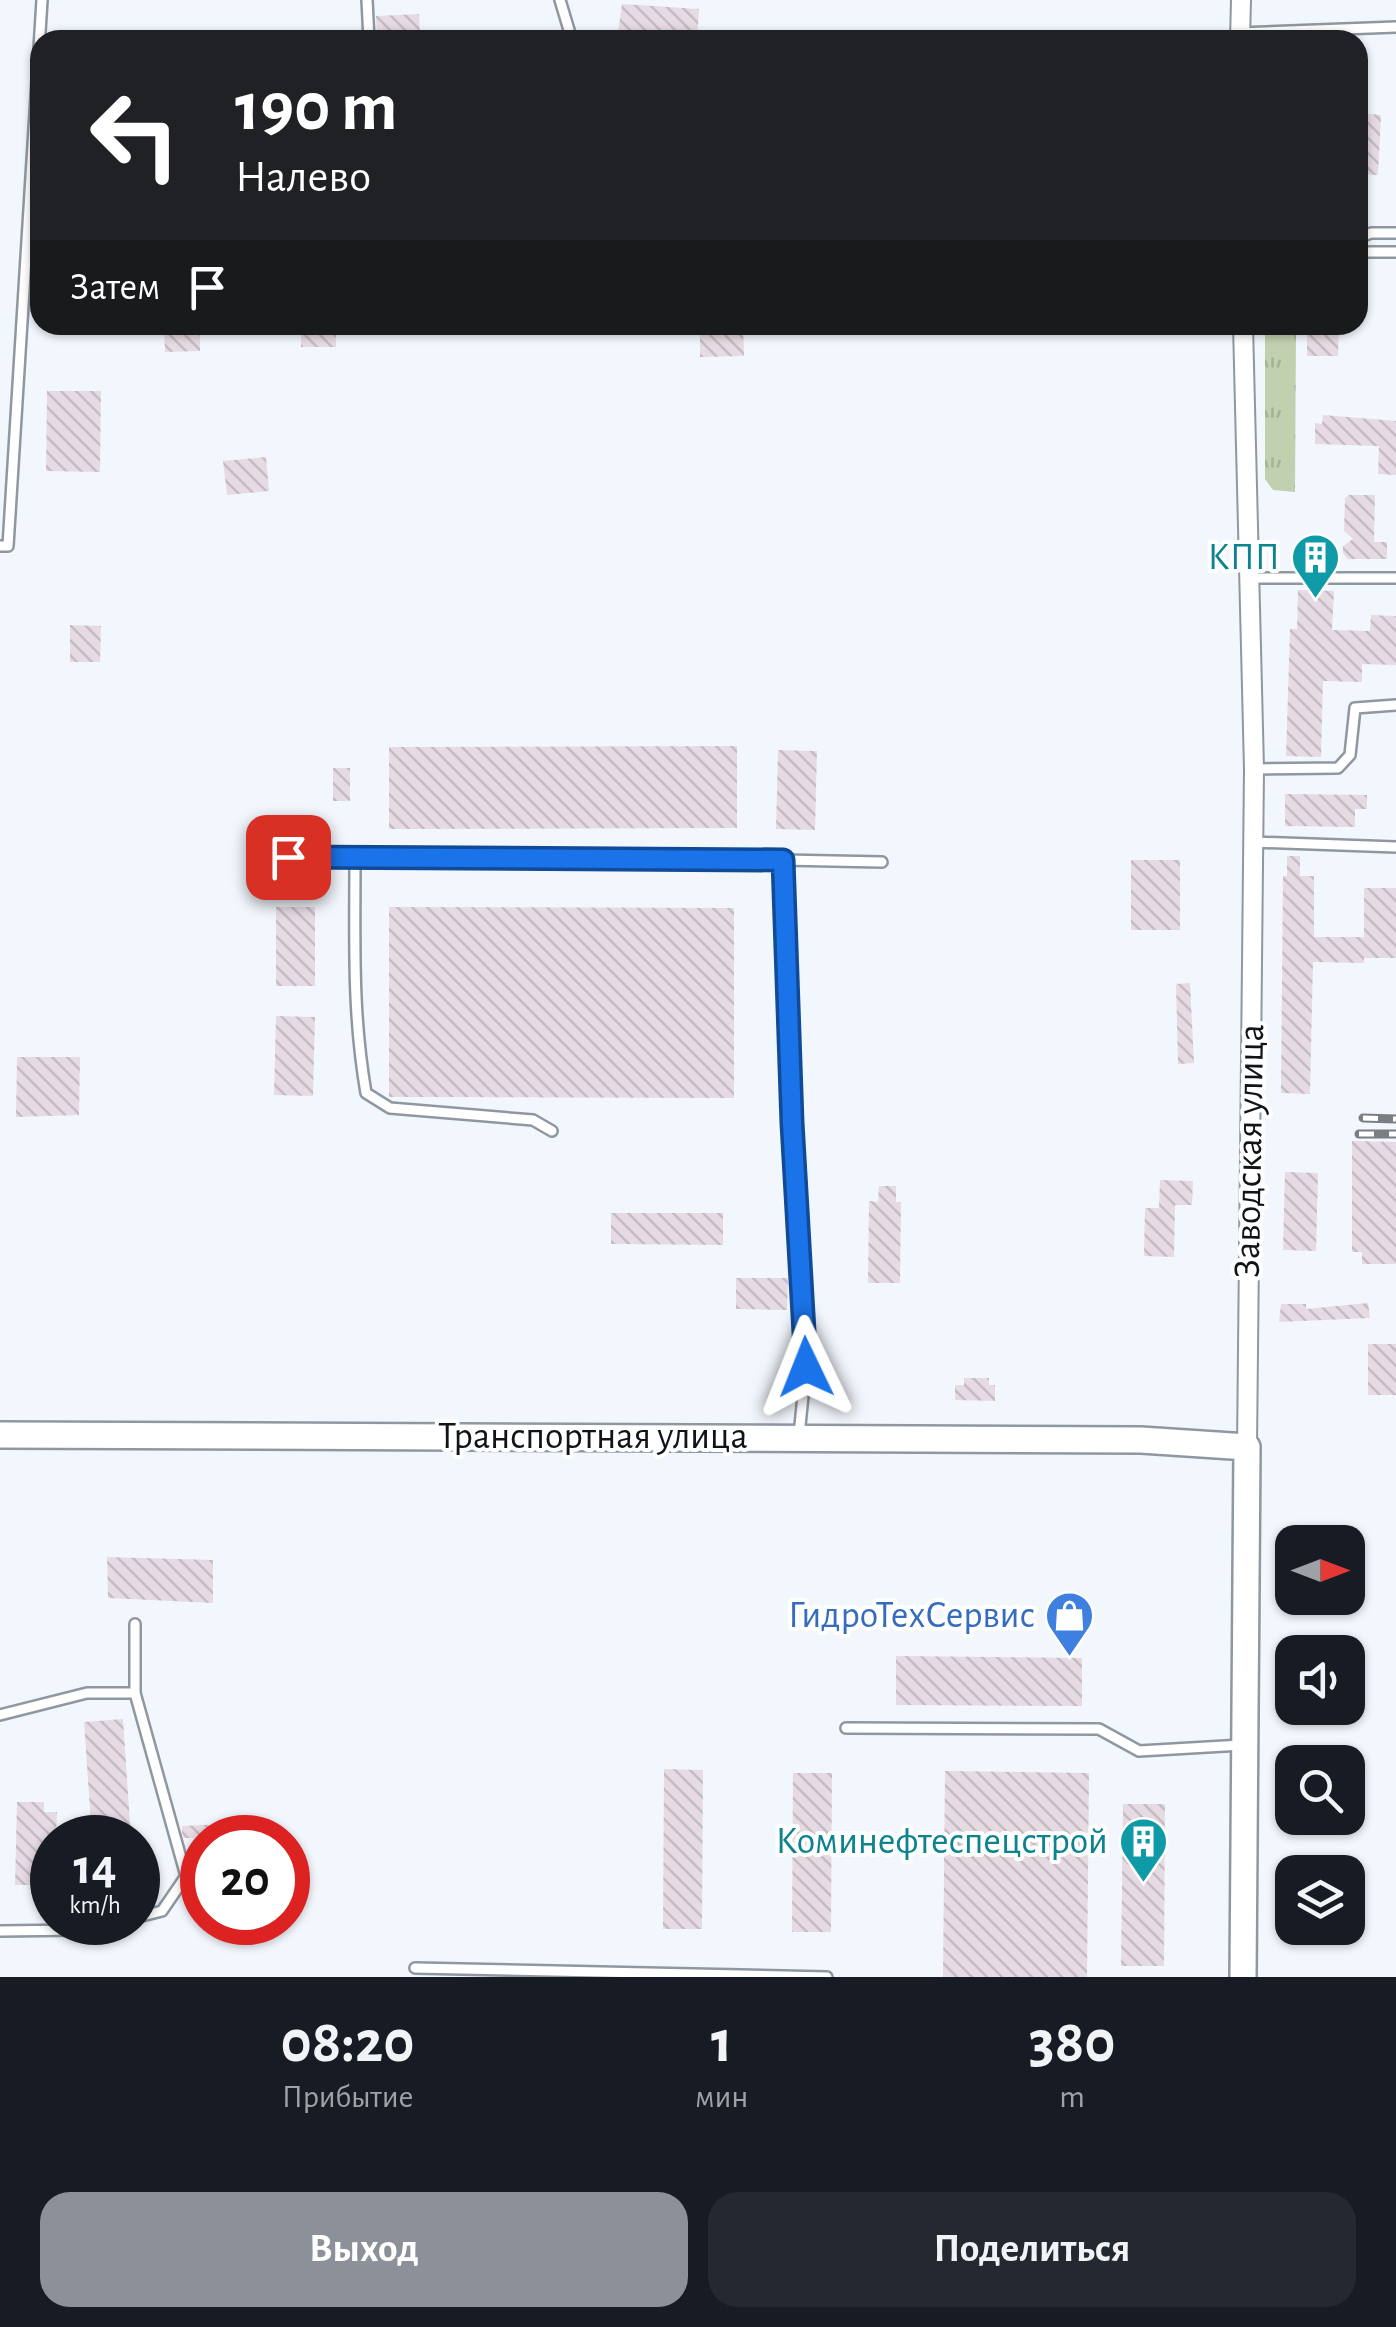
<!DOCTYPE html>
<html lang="ru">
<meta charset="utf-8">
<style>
body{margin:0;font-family:"Alegreya Sans",sans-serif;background:#242831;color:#f1f3f6;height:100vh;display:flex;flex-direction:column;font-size:38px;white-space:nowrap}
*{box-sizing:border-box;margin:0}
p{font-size:32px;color:#9ea1a6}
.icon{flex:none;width:55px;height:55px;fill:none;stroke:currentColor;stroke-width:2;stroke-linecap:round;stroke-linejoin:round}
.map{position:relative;height:1977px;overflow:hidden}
.side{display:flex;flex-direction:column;background:#171b24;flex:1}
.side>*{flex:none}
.banner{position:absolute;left:30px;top:30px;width:1338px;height:305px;border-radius:30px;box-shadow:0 2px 8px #0004;background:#202124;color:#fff;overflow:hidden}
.needle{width:65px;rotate:90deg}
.controls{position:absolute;left:1275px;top:1525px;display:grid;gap:20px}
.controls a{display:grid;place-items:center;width:90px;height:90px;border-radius:20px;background:#171b24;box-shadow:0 2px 8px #0004;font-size:50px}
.speed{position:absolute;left:30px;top:1815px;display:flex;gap:20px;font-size:50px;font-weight:700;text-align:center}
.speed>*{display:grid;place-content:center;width:130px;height:130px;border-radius:50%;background:#171b24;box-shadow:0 2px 8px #0004;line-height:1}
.speed small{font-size:25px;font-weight:400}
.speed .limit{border:15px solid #d22;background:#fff;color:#111}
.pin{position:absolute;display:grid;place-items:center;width:85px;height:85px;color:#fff;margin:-42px;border-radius:20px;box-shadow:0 5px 15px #0006}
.me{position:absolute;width:110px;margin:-55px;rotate:358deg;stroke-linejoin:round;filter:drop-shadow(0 0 8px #0008)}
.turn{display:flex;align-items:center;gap:35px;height:210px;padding:0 40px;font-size:45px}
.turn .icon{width:130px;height:130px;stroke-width:2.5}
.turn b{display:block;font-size:70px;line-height:85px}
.then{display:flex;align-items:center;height:95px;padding:0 40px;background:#0003;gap:20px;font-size:38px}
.eta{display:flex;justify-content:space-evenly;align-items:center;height:170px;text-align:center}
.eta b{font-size:60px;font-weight:700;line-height:70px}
.cta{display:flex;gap:20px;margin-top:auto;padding:20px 40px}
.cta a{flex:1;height:115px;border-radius:30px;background:#8c9099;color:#fff;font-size:40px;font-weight:700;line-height:115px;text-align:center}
.cta a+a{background:#242831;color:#f1f3f6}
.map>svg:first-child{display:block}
.grass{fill:url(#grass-tufts)}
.building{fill:url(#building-back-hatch)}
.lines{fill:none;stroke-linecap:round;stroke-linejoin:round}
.lane-casing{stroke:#8f98a1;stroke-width:14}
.street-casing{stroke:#8f98a1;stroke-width:22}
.secondary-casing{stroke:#8f98a1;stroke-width:30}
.lane{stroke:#fff;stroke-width:9}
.street{stroke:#fff;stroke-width:18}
.secondary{stroke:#fff;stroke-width:25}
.rail-casing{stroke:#7b7f84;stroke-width:9}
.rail{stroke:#fff;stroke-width:5;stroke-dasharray:15;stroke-linecap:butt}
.route-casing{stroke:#114b97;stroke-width:25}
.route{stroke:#1a73e8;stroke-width:18}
.labels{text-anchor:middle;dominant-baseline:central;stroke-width:8;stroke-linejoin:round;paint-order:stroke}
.culture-label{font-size:38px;fill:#0d838f;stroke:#fff;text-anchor:end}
.street-label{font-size:38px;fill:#101317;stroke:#fff}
.shop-label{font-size:38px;fill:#366cbe;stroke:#fff;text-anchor:end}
</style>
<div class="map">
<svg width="1396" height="1977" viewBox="0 0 1396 1977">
<defs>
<pattern id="grass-tufts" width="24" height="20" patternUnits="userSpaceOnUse" patternTransform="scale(2.5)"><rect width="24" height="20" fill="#c1d0ae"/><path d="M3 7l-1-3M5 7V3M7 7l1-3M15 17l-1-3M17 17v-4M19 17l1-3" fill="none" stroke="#a5b295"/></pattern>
<pattern id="building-back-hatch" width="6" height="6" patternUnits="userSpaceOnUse" patternTransform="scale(2.5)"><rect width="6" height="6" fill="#e7dbe3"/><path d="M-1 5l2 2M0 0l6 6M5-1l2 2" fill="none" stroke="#c5bbc2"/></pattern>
</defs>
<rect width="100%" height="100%" fill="#f2f7fd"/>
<polygon class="grass" points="1265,325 1296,325 1295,492 1273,490 1265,479"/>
<g class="building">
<polygon points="622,4 699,9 697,40 617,40"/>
<polygon points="419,14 420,40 377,40 376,16"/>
<polygon points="1358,113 1381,115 1378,175 1358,174"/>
<polygon points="164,325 200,325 200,351 165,352"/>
<rect x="301" y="325" width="35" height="22"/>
<polygon points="700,325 743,325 744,356 700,357"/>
<polygon points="1307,325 1339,325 1338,356 1307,356"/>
<polygon points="47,391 101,391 100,472 46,471"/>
<polygon points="1323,415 1396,421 1396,475 1378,474 1379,446 1315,444 1315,423 1322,424"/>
<polygon points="266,457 269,491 227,495 223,461"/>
<polygon points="1349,495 1375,495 1374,542 1387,542 1387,559 1348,559 1343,553 1343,546 1353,539 1344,531 1345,498"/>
<polygon points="1298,590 1334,591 1332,630 1370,631 1371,615 1396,616 1396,665 1362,664 1362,682 1323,681 1321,757 1286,756 1290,629 1297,629"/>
<polygon points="70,625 101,626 100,662 70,662"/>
<polygon points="737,746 737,828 389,829 389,747"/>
<polygon points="778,750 817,751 815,830 776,829"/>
<rect x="333" y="768" width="17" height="33"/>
<polygon points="1285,794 1367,795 1367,809 1355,809 1355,827 1285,826"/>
<polygon points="1287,856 1300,856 1300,876 1314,876 1314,937 1364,937 1364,888 1396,888 1396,958 1364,958 1364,963 1313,962 1310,1094 1281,1093 1283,876 1287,876"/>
<rect x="1131" y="860" width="49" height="70"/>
<rect x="276" y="907" width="39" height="79"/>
<polygon points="389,907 734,908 734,1098 389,1097"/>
<polygon points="1190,983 1194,1063 1178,1064 1176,984"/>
<polygon points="276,1016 315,1017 313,1096 274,1095"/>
<polygon points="17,1057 80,1057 79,1115 16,1117"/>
<polygon points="1352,1141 1396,1142 1396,1264 1362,1264 1362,1252 1352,1252"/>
<polygon points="1285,1172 1318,1173 1316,1251 1283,1250"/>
<polygon points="1160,1180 1193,1181 1192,1205 1175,1205 1174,1257 1144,1256 1145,1208 1159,1208"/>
<polygon points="879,1186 896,1186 896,1202 901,1202 900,1283 868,1283 869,1201 878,1202"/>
<polygon points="611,1213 723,1213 723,1245 611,1244"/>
<polygon points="736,1278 788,1278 787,1310 736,1309"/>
<polygon points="1368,1303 1370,1318 1279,1322 1281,1304 1306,1304 1306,1309"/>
<rect x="1368" y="1344" width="28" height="51"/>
<polygon points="964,1378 989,1378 989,1385 995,1385 995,1401 955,1400 955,1385 964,1385"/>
<polygon points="107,1557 213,1560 213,1603 108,1598"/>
<polygon points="896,1656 1082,1658 1082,1706 896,1705"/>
<polygon points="123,1719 131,1838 92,1838 84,1722"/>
<polygon points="664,1769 703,1770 702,1929 663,1929"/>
<polygon points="945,1771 1089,1773 1087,1977 943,1977"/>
<polygon points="793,1773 832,1773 831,1932 792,1932"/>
<polygon points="17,1802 44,1802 44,1812 57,1812 56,1838 52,1838 52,1885 15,1885"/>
<polygon points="1123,1804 1165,1804 1164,1966 1121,1966"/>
<polygon points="225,1824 225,1838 184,1838 182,1833 182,1826"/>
</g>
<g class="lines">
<defs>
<g id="lane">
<polyline points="367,0 369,40"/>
<polyline points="560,0 572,40"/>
<polyline points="1240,33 1396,27"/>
<polyline points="1358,238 1371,233 1396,233"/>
<polyline points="1358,252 1396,252"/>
<polyline points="0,546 8,546 42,0"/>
<polyline points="1251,578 1396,578"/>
<polyline points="1254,769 1338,768 1350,755 1355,708 1396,705"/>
<polyline points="1253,842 1396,847"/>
<polyline points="287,857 783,860"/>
<path d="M355,858C355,939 352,1012 366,1093L390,1108L533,1120L552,1131"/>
<polyline points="799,1435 806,1367 792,1123 783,860 882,862"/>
<polyline points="135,1624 135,1693 186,1876 162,1911 138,1917"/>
<polyline points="0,1715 87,1693 135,1693"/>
<polyline points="846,1728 1099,1729 1139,1751 1242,1745"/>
<polyline points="0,1931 79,1930 113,1922"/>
<polyline points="415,1968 827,1977"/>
</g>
<g id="street">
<polyline points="1240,40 1241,0"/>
<polyline points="1243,325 1254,769 1247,1447"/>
</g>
<polyline id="secondary" points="0,1435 1141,1440 1247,1447 1243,1977"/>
</defs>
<use href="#lane" class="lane-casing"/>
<use href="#street" class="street-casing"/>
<use href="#secondary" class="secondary-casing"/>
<use href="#lane" class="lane"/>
<use href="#street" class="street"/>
<use href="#secondary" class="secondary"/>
<defs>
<g id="rail">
<polyline points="1363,1118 1396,1119"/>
<polyline points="1359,1134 1396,1134"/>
</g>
</defs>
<use href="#rail" class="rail-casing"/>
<use href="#rail" class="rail"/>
</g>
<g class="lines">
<defs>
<polyline id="route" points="288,857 783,860 792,1123 806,1367"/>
</defs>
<use href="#route" class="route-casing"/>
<use href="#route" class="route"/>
</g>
<defs>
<symbol id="building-pin" viewBox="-11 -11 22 30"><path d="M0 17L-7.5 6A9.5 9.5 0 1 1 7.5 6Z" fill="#0f9aa8" stroke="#fff"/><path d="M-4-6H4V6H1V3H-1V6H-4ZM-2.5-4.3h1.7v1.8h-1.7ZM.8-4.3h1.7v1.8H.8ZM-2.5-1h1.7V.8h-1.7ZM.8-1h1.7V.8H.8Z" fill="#fff"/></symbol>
<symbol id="shop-pin" viewBox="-11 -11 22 30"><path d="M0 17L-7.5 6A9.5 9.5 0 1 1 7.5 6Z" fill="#3f7fe0" stroke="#fff"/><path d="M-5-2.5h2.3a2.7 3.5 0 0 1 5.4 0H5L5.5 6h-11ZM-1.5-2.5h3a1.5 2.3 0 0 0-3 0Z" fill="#fff"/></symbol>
</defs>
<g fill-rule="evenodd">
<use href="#building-pin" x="1288" y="530" width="55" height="75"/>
<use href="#shop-pin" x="1042" y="1588" width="55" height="75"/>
<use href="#building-pin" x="1116" y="1814" width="55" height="75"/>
</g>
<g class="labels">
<g class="culture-label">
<text x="1280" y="558">КПП</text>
<text x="1108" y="1842">Коминефтеспецстрой</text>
</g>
<g class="street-label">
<text transform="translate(1250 1151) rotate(-89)">Заводская улица</text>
<text x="593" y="1437">Транспортная улица</text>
</g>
<g class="shop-label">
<text x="1035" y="1616">ГидроТехСервис</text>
</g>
</g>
</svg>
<div class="controls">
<a><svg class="needle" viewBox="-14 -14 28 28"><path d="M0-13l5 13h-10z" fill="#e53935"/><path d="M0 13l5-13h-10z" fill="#9ea1a6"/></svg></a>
<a><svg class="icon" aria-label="sound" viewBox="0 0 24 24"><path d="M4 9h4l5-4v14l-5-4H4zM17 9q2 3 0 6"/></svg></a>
<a><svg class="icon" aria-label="search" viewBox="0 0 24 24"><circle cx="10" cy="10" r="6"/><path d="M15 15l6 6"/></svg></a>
<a><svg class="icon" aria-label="layers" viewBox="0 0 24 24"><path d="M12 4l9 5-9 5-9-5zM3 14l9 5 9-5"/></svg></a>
</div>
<div class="speed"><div>14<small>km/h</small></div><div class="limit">20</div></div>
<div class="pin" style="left:288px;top:857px;background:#d93025"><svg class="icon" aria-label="arrive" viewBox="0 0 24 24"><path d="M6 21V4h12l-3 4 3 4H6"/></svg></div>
<svg class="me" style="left:806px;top:1367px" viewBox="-20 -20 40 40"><path d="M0-17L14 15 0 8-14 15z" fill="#1a73e8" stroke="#fff" stroke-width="4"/></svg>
<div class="banner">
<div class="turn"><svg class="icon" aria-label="left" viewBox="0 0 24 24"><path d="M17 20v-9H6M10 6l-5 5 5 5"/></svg><div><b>190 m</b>Налево</div></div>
<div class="then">Затем<svg class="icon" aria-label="arrive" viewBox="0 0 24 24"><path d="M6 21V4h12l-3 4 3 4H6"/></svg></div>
</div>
</div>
<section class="side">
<div class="eta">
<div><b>08:20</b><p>Прибытие</p></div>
<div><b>1</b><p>мин</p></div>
<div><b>380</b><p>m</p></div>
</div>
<div class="cta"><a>Выход</a><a>Поделиться</a></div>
</section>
